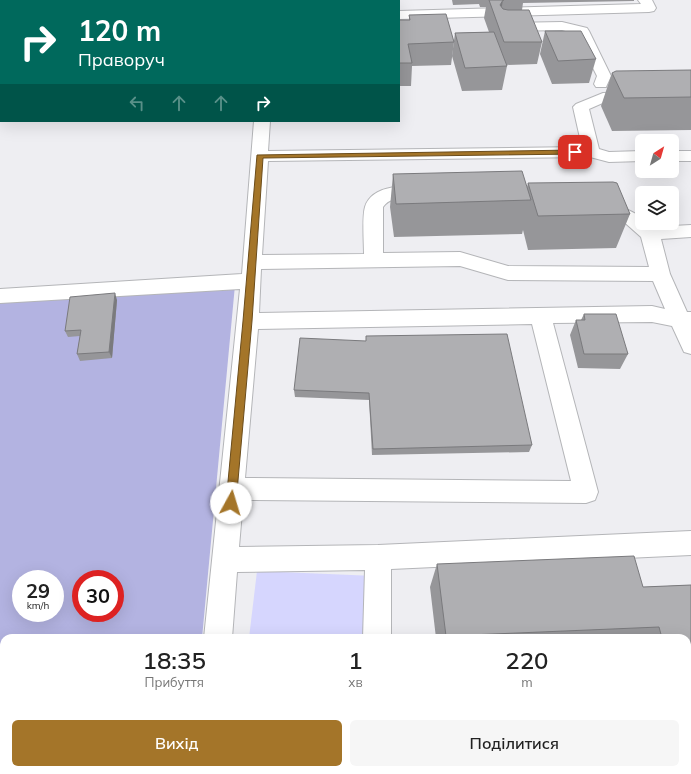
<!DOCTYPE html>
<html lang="uk">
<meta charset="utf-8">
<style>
body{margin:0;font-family:Mulish,sans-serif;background:#f6f6f6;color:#222;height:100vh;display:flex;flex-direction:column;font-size:15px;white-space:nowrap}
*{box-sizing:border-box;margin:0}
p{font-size:13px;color:#767676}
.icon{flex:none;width:22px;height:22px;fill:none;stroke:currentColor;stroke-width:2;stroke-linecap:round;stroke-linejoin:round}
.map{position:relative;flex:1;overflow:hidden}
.details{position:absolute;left:0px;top:634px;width:691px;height:140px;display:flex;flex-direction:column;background:#fff;border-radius:12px 12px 0 0;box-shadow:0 4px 16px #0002}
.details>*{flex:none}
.hud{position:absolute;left:0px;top:0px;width:400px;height:122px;box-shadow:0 4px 16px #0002;background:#00695c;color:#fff;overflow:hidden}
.needle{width:26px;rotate:37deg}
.buttons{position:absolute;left:635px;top:134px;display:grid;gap:8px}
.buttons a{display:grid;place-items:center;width:44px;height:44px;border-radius:6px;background:#fff;box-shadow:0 4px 16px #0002;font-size:20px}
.speed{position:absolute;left:12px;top:570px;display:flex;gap:8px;font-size:20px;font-weight:700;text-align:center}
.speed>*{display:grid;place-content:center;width:52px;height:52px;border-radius:50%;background:#fff;box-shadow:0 4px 16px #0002;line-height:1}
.speed small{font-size:10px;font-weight:400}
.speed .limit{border:6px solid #d22;background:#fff;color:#111}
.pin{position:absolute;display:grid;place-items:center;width:34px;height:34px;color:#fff;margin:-17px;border-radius:8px;box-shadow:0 2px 6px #0006}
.me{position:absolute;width:44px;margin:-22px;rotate:6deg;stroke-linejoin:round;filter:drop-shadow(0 0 3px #0008)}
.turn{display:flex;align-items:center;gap:14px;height:84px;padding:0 12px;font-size:18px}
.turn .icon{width:52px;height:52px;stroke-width:2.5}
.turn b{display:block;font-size:28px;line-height:34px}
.lanes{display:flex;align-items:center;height:38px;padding:0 12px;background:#0003;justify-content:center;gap:20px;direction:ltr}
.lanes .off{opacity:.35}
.eta{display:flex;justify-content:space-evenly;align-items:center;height:68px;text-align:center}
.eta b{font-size:24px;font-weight:600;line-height:28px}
.action{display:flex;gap:8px;margin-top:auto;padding:8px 12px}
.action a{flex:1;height:46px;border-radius:6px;background:#a47529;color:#fff;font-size:16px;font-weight:600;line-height:46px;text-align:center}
.action a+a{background:#f6f6f6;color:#222}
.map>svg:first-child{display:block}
.green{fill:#d6d6fe}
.forest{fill:#b3b3e1;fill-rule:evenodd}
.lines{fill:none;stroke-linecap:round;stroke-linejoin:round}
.minor-casing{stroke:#b4b5b8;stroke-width:2}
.minor{fill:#fff;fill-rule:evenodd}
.wall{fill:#969699}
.shaded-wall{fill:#7a7a7d}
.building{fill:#afafb2;stroke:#7a7a7d}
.route{fill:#a47529;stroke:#6b4c1b}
</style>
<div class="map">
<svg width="691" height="774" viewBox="0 0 691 774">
<rect width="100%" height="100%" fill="#eeeef2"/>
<polygon class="green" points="257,571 375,576 374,638 249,638"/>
<path class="forest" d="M235,285L202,638H4V770H190V774H0V303ZM21,579H55V613H21ZM81,579H115V613H81Z"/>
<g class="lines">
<defs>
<g id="minor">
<polygon points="206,0 222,0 223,1 207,1"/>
<rect x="266" y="0" width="14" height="1"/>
<polygon points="638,0 652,0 656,8 654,11 649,12 399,19 399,11 641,4"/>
<rect x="0" y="8" width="1" height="8"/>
<polygon points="562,22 587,28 589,31 611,76 606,87 596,87 594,84 597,76 576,34 562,30 506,31 501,30 499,27 501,24 506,23"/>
<rect x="0" y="62" width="1" height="8"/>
<path d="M629,92L634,94L637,97L634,100L605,102L589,109L599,149L609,152L642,151V161L609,162L590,157L268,161L262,255L364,254C364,242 362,217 365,207C372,184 409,184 428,189L431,193L428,197C414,201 392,193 383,207V253L460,252L508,266L649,267L641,237L623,221L595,212L592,208L595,204C608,200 631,210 642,218V223H648L654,227L691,225V237L661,239L670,274L687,312H691V354L684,352L672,326L652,322L553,323L598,492L595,500L586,503L243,500L239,547L378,545L691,531V555L391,569V638H363L365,570L237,572L232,638H204L240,289L0,303V289L242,274L254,121H270L268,151L582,147L573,107L576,104L603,93ZM460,266L508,280L653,281L665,309L652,306L259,313L261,269ZM532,324L571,481L245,478L258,329Z"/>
<rect x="672" y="151" width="19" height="10"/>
<rect x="193" y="770" width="30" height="4"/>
<rect x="360" y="770" width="30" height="4"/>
</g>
</defs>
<use href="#minor" class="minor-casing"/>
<use href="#minor" class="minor"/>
</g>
<g class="wall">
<polygon points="452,0 634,0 634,1 523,3 522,10 542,42 537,64 506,65 507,66 502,90 462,91 452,56 455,33 489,32 484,18 486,7 480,7 479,4 453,5"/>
<polygon points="409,15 454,42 451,65 412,66 411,86 399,86 399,20 409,20"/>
<polygon points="545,31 596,59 589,83 552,84 540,54"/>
<polygon points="691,70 691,130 612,131 601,106 612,73"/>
<polygon points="393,174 527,187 528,183 630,214 616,248 528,250 523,230 522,234 394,237 390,207"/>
<polygon points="117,300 112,358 80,361 77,354 80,336 68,337 65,331"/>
<polygon points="584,314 628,354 620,369 578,368 570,335 576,320 581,320"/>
<polygon points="366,336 532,445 529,452 372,455 369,400 295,397 294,390 366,341"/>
<polygon points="437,564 643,587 691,585 691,682 687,682 687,638 436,638 430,587"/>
</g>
<g class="shaded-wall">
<polygon points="503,0 499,23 500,5"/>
<polygon points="115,293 117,300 112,358 109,352"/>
</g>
<g class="building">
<polygon points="88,0 138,0 139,1 88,1"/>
<polygon points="489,0 504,0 503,0 500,5 503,9 508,10 529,10 542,42 504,42"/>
<polygon points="446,14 454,42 408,44 412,63 399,63 399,20 410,20 409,15"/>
<polygon points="545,31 581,31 596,59 558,61"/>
<polygon points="494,32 507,66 465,68 455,33"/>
<polygon points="691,70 691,97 624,98 612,73 616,71"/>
<polygon points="522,171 531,200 396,204 393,174"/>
<polygon points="613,182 617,183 630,214 538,216 528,183"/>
<polygon points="115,293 109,352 77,354 81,330 65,331 70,297"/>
<polygon points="584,314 616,314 628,354 584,354 576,320 585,320"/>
<polygon points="507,334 532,445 373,449 369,393 294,390 300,338 366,341 366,336"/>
<polygon points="634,556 643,587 691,585 691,666 687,666 687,638 662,638 659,627 446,636 437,564"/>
</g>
<polygon class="route" points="575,150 578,152 577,154 263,158 252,321 236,503 234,506 231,508 227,506 226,503 243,321 257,155"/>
</svg>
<div class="buttons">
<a><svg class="needle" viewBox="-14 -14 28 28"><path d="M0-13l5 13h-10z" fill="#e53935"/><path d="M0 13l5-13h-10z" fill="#767676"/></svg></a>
<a><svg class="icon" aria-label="layers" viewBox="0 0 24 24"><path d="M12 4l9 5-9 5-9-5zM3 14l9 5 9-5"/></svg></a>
</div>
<div class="speed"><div>29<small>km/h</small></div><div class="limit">30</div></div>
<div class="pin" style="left:575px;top:152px;background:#d93025"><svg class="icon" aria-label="arrive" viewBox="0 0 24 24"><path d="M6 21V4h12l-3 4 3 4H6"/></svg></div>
<svg class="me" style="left:231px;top:503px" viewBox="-20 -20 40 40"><circle r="19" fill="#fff"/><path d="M0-13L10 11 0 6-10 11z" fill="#a47529"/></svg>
<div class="hud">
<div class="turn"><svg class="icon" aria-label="right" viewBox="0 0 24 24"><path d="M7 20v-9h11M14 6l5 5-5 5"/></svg><div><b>120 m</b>Праворуч</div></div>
<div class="lanes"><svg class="icon off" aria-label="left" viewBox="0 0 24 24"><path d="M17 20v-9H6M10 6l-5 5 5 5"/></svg><svg class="icon off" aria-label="ahead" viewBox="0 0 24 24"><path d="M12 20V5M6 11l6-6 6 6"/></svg><svg class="icon off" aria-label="ahead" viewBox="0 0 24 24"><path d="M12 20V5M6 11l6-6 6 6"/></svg><svg class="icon" aria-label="right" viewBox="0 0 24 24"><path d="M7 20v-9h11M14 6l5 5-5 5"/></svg></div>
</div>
<section class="details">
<div class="eta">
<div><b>18:35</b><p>Прибуття</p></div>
<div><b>1</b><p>хв</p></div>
<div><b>220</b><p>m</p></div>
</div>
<div class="action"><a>Вихід</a><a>Поділитися</a></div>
</section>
</div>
